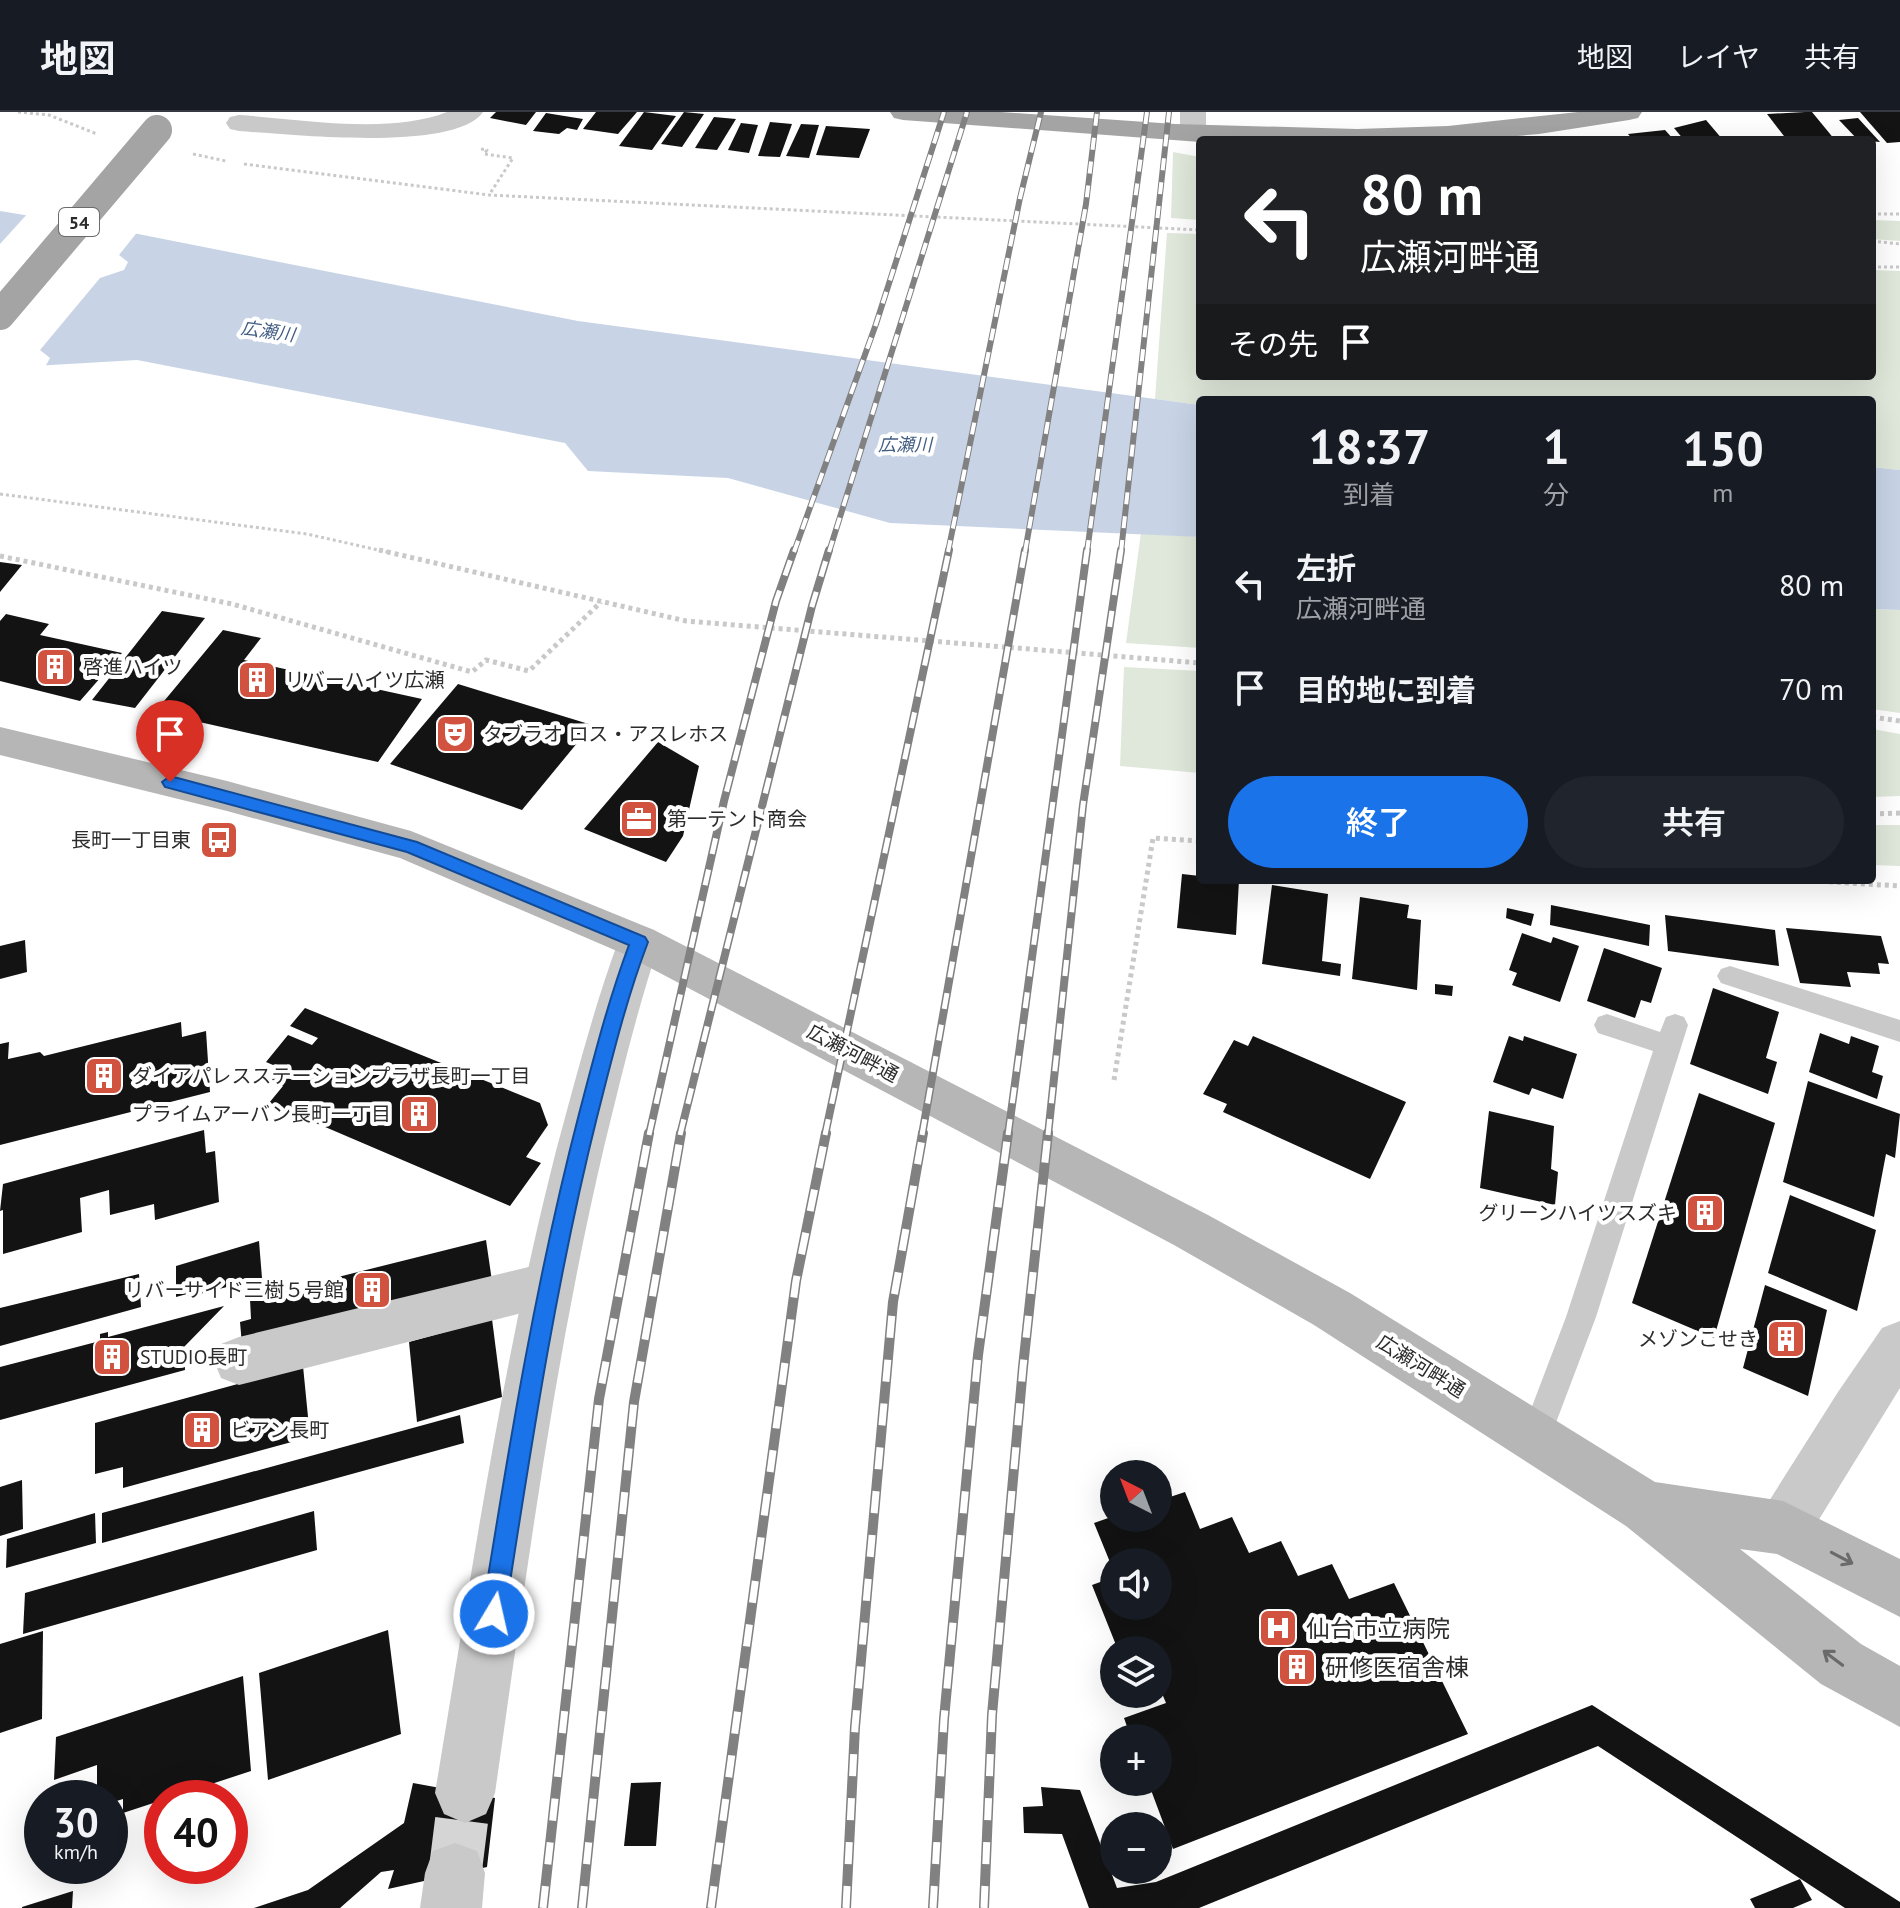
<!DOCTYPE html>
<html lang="ja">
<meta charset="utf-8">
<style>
body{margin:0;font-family:"PT Sans","Noto Sans JP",sans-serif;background:#20242c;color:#f1f3f6;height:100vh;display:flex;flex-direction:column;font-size:30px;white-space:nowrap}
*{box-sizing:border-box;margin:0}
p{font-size:26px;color:#9ea1a6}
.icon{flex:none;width:44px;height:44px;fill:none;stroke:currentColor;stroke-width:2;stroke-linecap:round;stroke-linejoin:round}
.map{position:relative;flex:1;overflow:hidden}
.sheet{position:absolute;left:1196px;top:284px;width:680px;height:488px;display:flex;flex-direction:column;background:#171b24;border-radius:8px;box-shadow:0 8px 32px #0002}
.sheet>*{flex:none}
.banner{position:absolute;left:1196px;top:24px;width:680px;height:244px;border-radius:8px;box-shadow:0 8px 32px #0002;background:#202124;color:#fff;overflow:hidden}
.needle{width:52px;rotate:318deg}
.fabs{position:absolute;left:1100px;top:1348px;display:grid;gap:16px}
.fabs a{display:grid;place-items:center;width:72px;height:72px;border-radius:50%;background:#171b24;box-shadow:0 8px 32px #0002;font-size:40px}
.speed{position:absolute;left:24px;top:1668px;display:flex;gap:16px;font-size:40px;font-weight:700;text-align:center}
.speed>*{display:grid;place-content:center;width:104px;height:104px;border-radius:50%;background:#171b24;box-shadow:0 8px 32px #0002;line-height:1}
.speed small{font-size:20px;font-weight:400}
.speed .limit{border:12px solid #d22;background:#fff;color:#111}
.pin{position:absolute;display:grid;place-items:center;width:68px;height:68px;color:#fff;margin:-82px -34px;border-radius:50% 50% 50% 0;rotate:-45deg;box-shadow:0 0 8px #0007}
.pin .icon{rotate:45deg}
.me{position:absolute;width:88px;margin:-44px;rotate:9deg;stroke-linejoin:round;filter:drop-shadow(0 0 6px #0008)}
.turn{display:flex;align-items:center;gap:28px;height:168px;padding:0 32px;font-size:36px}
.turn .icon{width:104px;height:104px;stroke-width:2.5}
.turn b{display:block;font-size:56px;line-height:68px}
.then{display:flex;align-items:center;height:76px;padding:0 32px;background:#0003;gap:16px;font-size:30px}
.eta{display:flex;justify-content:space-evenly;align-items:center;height:136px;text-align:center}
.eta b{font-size:48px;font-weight:600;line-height:56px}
.cta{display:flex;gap:16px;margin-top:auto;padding:16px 32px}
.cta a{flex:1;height:92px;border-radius:48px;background:#1a73e8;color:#fff;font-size:32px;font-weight:600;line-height:92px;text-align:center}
.cta a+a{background:#20242c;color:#f1f3f6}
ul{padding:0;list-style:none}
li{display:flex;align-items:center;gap:24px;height:104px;padding:0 32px}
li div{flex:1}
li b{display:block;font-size:30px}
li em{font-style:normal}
header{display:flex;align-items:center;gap:48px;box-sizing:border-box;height:112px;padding:0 40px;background:#171b24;border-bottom:2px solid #363941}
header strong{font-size:38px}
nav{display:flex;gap:44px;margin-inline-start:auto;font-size:28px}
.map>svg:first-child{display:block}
.green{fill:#dfe8da}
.water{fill:#c8d4e6}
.pier{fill:#fff}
.building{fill:#131313}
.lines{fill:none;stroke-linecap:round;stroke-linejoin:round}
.tertiary-tunnel{stroke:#d5d5d5;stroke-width:53;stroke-dasharray:53 27;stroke-linecap:butt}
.path-far1{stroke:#c9c9c9;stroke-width:3;stroke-dasharray:3 3;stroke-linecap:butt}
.path{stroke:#c9c9c9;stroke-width:5;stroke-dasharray:4 4;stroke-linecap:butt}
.service{fill:#c9c9c9;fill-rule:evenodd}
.minor{fill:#c9c9c9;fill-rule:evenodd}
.tertiary{fill:#c9c9c9;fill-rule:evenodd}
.secondary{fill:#b6b6b6;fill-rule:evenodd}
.primary{fill:#a4a4a4;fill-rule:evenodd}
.rail-far2-casing{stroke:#818181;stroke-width:6}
.rail-far1-casing{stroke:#818181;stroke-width:8}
.rail-casing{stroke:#818181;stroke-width:10}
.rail-far2{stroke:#fff;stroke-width:4;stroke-dasharray:12;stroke-linecap:butt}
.rail-far1{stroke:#fff;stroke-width:5;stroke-dasharray:16;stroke-linecap:butt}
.rail{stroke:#fff;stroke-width:7;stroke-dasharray:22;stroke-linecap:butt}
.primary-bridge{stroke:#a4a4a4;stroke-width:30}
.oneway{stroke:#6a6a6a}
.route{fill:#1a73e8;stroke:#114b97;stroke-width:2}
.labels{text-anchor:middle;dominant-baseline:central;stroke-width:8;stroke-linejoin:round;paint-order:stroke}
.shield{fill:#fff;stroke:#6b6b6b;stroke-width:2}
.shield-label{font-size:18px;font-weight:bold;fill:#2c2c2c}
.far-water-label{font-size:18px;font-style:italic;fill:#435e84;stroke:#fff}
.poi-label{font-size:20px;fill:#2c2c2c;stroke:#fff;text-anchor:start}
.street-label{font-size:20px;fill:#2c2c2c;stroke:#fff}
.near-poi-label{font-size:24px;fill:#2c2c2c;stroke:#fff;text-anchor:start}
</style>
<header>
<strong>地図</strong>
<nav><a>地図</a><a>レイヤ</a><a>共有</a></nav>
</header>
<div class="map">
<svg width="1900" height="1796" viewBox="0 0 1900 1796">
<rect width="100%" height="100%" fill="#fff"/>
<g class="green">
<polygon points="1173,40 1200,45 1200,108 1171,106"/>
<polygon points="1872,108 1900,109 1900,129 1872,127"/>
<polygon points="1167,121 1200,122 1200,264 1872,264 1872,158 1900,159 1900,358 1872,355 1872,288 1200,288 1200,293 1155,287"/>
<polygon points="1141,421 1200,425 1200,536 1126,531"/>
<polygon points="1872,497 1900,498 1900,601 1872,597"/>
<polygon points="1124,555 1200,559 1200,661 1120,654"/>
<polygon points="1872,617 1900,622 1900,684 1872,685"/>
<polygon points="1872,713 1900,713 1900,754 1872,753"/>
</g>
<g class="water">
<polygon points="0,99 128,120 578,209 1200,293 1200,425 890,411 728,366 588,359 565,331 137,248 0,256"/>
<polygon points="1872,355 1900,358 1900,498 1872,497"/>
</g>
<polygon class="pier" points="29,100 139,118 119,143 128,150 124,158 100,166 40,238 50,246 45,255 0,260 0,132"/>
<g class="building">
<polygon points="496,0 536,0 526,13 490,6"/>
<polygon points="596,0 637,0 618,22 583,17"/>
<polygon points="644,0 676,4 652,38 619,34"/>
<polygon points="684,0 704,2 682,35 661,32"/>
<polygon points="1805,0 1812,0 1835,28 1787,28 1767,2"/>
<polygon points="1860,0 1900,0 1900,30 1887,31"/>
<polygon points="546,1 583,7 577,18 567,16 559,22 533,19"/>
<polygon points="714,5 736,7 717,38 695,36"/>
<polygon points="1858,6 1880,30 1858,28 1839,8"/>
<polygon points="1706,8 1723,28 1684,28 1674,16"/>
<polygon points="770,10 792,12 780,45 758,44"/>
<polygon points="741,11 758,13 749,41 728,38"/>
<polygon points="801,12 819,13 809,46 786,44"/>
<polygon points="826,14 870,17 859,46 816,43"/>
<polygon points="1665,18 1674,28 1633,28 1628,22"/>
<polygon points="0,450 22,453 0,480"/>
<polygon points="162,499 205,506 135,596 92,588"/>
<polygon points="6,502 49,512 40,523 122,541 80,589 0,569 0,509"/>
<polygon points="223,518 261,526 244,548 422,587 378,650 155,600"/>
<polygon points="458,572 592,613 522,698 390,652"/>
<polygon points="658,630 699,654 683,724 666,750 584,717"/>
<polygon points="1182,762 1200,764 1200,768 1239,768 1236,823 1177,816"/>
<polygon points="1272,773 1328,782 1322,849 1341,852 1340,864 1262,852"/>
<polygon points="1360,785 1409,793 1407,806 1421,808 1417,878 1352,867"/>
<polygon points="1551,793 1650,813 1649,834 1550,813"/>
<polygon points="1507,796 1534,802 1531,814 1506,806"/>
<polygon points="1665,803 1775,818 1779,854 1668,839"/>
<polygon points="1786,816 1881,824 1889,852 1878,851 1880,862 1847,860 1851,875 1800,871"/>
<polygon points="1522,821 1551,831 1553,825 1579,834 1560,890 1512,873 1517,861 1509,858"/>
<polygon points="25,828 27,860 0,867 0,834"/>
<polygon points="1604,836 1662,856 1651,891 1641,888 1635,906 1587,889"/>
<polygon points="1435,872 1453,874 1452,884 1435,882"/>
<polygon points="1713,876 1779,900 1766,946 1777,950 1768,982 1690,952"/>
<polygon points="305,896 540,991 548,1013 526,1045 541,1051 510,1094 269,991 283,974 270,969 280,956 266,950 288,923 312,933 318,926 290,914"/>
<polygon points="181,910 182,925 206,919 210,980 0,1033 0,932 9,930 8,947 40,940 44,944"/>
<polygon points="1820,921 1849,932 1851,924 1879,934 1872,960 1883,964 1877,987 1809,960"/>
<polygon points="1253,924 1406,990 1370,1067 1223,1000 1227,992 1203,982 1234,928 1248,934"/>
<polygon points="1509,924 1523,929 1524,924 1577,942 1563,987 1532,976 1529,983 1493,970"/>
<polygon points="1808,969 1900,1002 1895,1046 1886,1042 1874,1105 1783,1070"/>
<polygon points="1699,981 1775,1011 1714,1226 1632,1191"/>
<polygon points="1489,999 1554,1014 1551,1057 1558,1060 1555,1093 1480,1076"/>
<polygon points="204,1018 206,1041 215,1039 219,1090 155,1108 154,1092 110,1103 109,1078 80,1086 82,1120 3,1142 3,1098 0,1099 3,1072"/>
<polygon points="1790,1083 1876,1118 1857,1199 1768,1161"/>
<polygon points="486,1128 492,1169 242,1233 240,1210 251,1207 250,1187"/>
<polygon points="259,1129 262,1166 188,1185 187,1182 176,1185 176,1154"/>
<polygon points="139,1162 141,1195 0,1234 0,1196"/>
<polygon points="1765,1173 1827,1198 1808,1284 1743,1256"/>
<polygon points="224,1194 184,1235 185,1258 0,1308 0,1255 100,1229 100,1222 108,1220 108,1225"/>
<polygon points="492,1207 502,1285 417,1310 409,1230"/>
<polygon points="303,1254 310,1325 123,1376 123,1355 95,1362 95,1311"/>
<polygon points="460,1303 464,1331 102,1431 102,1401"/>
<polygon points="22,1368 23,1417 0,1424 0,1375"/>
<polygon points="1185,1380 1200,1417 1232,1405 1249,1441 1281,1429 1298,1464 1332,1452 1349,1487 1394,1471 1468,1622 1173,1737 1148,1670 1158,1670 1158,1626 1131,1626 1124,1606 1166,1591 1158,1572 1158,1538 1144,1538 1142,1533 1118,1538 1092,1473 1114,1465 1114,1494 1158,1494 1158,1450 1114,1450 1114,1460 1094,1411 1114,1404 1158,1406 1158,1389"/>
<polygon points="314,1399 317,1438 23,1522 25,1481"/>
<polygon points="95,1401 96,1431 6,1456 7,1427"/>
<polygon points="388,1518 401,1622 268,1668 259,1561"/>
<polygon points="43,1519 42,1607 0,1621 0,1532"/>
<polygon points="243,1564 251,1659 123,1701 123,1687 110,1691 110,1686 97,1686 97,1653 54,1668 56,1625"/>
<polygon points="1592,1593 1900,1790 1900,1796 1845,1796 1598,1634 1199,1796 1089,1796 1062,1722 1024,1721 1023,1695 1043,1694 1041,1675 1080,1678 1117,1776 1156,1770"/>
<polygon points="661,1670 656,1734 624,1734 631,1671"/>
<polygon points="413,1671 495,1686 487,1755 388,1777 394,1758 381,1760 340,1796 254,1796 308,1778 404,1711"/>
<polygon points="1800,1767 1812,1788 1793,1796 1755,1796 1750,1787"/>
<polygon points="73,1779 72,1796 22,1796 22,1795"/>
</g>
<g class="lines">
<polyline class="tertiary-tunnel" points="455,1761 465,1681"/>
<g class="path-far1">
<polyline points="18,0 49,3 97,22"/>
<polyline points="481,37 487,38 484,42 513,46 489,83"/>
<polyline points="193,42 226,49"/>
<polyline points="244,52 489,83 1200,118"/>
<polyline points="1872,102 1900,102"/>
<polyline points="1872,129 1900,132"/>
<polyline points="1872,155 1900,155"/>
<polyline points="0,382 307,422 387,440"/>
</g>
<g class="path">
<polyline points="379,438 686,509 1200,551"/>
<polyline points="0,444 232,492 472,560 486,548 529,559 601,490"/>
<polyline points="1872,605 1900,609"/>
<polyline points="1872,702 1900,701"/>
<polyline points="1797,768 1900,774"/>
<polyline points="1114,968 1153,726 1200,729"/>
</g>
<g class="service">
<polygon points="1730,854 1900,908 1900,930 1721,871 1717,864 1721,857"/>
<polygon points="1607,902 1660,920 1666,905 1675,902 1684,905 1688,913 1596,1205 1546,1337 1535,1341 1524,1337 1520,1326 1566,1205 1653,939 1598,921 1594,913 1598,905"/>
</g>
<g class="minor">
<path d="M447,0H483C455,41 286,22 239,19L230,17L226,11L230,5L239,3C300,7 389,23 447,0Z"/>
<polygon points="1180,0 1206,0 1206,21 1202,27 1184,27 1180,21"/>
<polygon points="549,1150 566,1156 574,1172 566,1188 549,1194 239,1273 221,1266 214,1249 221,1232 239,1225"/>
<polygon points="1900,1209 1900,1276 1802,1435 1783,1443 1764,1435 1756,1416 1764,1397 1838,1280 1882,1216"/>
</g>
<g class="tertiary">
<path d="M639,813L654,818L660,830C637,897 621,966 604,1035C554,1248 526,1465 495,1681L486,1702L465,1711L444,1702L435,1681C471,1466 502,1250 556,1039C575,969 593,898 618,830L624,818Z"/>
<polygon points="455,1731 477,1739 485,1761 482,1796 420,1796 425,1761 433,1739"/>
</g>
<polygon class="secondary" points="0,615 227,669 411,719 654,818 1208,1103 1350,1181 1655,1370 1783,1389 1900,1447 1900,1505 1777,1442 1740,1437 1861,1532 1900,1554 1900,1615 1821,1572 1626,1414 1314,1213 1174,1133 624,842 400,746 227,699 0,643"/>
<polygon class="primary" points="890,0 1001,0 1175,12 1357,17 1448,14 1578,0 1642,0 1638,6 1629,8 1539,22 1472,28 1200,30 903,8 894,6"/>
<defs>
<g id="rail-far2">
<polyline points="794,440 876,212 944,0"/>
<polyline points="829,440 967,0"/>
<polyline points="948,440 1020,86 1041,0"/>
<polyline points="1025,440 1086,92 1097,0"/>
<polyline points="1087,440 1147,0"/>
<polyline points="1121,440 1169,0"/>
</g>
<g id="rail-far1">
<polyline points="649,1023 724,689 776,489 794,438"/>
<polyline points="680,1023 812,494 829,438"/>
<polyline points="825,1023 949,438"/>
<polyline points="922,1023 1025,438"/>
<polyline points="1008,1023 1087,438"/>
<polyline points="1048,1023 1083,693 1121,438"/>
</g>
<g id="rail">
<polyline points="543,1796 599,1287 649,1021"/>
<polyline points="582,1796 634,1290 681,1021"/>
<polyline points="711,1796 796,1169 826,1021"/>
<polyline points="846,1796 855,1615 893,1190 923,1021"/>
<polyline points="933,1796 944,1607 978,1243 1008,1021"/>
<polyline points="984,1796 992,1603 1023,1255 1048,1021"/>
</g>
</defs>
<use href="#rail-far2" class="rail-far2-casing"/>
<use href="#rail-far1" class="rail-far1-casing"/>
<use href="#rail" class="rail-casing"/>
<use href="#rail-far2" class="rail-far2"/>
<use href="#rail-far1" class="rail-far1"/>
<use href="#rail" class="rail"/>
<polyline class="primary-bridge" points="0,203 157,18"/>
</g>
<defs><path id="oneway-shaft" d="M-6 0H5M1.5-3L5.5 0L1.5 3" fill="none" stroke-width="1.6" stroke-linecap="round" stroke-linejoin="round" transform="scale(2)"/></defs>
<g class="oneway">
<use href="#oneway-shaft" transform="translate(1842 1446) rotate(28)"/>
<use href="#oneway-shaft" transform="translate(1833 1546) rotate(-143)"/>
</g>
<path class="route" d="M170,664L417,730L645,825L648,830C626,888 612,946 597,1005C556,1169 531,1335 505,1502L502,1510L494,1514L485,1510L482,1502C509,1334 536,1167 579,1002C594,945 608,889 629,833L407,740L165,675L162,670Z"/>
<defs>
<symbol id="building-square" viewBox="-11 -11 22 22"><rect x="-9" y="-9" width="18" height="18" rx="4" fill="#d1533f" stroke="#fff"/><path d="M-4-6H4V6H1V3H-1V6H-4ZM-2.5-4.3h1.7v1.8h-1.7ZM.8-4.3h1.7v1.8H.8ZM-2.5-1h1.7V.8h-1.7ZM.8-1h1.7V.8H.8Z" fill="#fff"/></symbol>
<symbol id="theatre-square" viewBox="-11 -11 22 22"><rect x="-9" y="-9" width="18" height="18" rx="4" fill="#d1533f" stroke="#fff"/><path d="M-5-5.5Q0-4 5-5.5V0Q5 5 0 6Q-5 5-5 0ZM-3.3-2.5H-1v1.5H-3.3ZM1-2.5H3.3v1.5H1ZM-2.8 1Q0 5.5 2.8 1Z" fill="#fff"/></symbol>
<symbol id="office-square" viewBox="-11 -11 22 22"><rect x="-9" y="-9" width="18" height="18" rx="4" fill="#d1533f" stroke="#fff"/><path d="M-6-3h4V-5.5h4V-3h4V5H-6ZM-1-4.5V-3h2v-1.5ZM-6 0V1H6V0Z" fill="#fff"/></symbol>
<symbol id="bus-square" viewBox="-11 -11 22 22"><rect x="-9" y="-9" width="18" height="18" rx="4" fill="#d1533f" stroke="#fff"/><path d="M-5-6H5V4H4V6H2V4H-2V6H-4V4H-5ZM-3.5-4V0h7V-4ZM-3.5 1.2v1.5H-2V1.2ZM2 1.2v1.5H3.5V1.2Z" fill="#fff"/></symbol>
<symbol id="hospital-square" viewBox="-11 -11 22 22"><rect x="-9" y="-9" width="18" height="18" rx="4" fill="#d1533f" stroke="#fff"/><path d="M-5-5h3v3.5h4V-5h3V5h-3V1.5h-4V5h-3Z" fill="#fff"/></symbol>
</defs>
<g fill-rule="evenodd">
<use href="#building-square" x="33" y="533" width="44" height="44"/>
<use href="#building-square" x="235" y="546" width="44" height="44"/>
<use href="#theatre-square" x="433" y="600" width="44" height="44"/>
<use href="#office-square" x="617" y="685" width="44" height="44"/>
<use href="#bus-square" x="197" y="706" width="44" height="44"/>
<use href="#building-square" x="82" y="942" width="44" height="44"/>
<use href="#building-square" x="397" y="980" width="44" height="44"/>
<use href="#building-square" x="1683" y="1079" width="44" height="44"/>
<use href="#building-square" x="350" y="1156" width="44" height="44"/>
<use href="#building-square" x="1764" y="1205" width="44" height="44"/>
<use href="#building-square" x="90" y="1223" width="44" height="44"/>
<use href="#building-square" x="180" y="1296" width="44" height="44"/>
<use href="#hospital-square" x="1256" y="1494" width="44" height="44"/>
<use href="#building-square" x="1275" y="1533" width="44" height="44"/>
</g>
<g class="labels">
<rect class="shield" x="59" y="96" width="40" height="28" rx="6"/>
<g class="shield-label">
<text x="79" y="110">54</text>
</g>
<g class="far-water-label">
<text transform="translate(268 219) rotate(8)">広瀬川</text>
<text x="905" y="332">広瀬川</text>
</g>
<g class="poi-label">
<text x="83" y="555">啓進ハイツ</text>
<text x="285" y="568">リバーハイツ広瀬</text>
<text x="483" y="622">タブラオ ロス・アスレホス</text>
<text x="667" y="707">第一テント商会</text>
<text x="191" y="728" text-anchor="end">長町一丁目東</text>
<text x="132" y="964">ダイアパレスステーションプラザ長町一丁目</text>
<text x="391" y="1002" text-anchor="end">プライムアーバン長町一丁目</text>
<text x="1677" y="1101" text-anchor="end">グリーンハイツスズキ</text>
<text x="344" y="1178" text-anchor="end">リバーサイド三樹５号館</text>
<text x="1758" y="1227" text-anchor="end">メゾンこせき</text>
<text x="140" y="1245">STUDIO長町</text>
<text x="230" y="1318">ビアン長町</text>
</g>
<g class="street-label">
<text transform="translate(853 941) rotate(28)">広瀬河畔通</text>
<text transform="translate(1421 1254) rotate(32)">広瀬河畔通</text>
</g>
<g class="near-poi-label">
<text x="1306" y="1516">仙台市立病院</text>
<text x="1325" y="1555">研修医宿舎棟</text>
</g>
</g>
</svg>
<div class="fabs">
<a><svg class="needle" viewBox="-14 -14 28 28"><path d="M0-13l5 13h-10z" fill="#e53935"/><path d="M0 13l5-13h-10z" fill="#9ea1a6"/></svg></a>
<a><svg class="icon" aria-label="sound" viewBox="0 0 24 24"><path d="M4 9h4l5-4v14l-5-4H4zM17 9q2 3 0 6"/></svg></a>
<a><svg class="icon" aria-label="layers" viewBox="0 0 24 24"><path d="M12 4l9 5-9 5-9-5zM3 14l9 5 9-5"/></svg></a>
<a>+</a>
<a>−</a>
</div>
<div class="speed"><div>30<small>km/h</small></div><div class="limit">40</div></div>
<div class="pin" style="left:170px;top:670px;background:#d93025"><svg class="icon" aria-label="arrive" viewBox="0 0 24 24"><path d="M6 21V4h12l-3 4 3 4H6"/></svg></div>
<svg class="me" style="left:494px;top:1502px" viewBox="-20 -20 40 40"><circle r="17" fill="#1a73e8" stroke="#fff" stroke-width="3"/><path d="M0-11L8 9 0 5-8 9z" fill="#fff"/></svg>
<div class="banner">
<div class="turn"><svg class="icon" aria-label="left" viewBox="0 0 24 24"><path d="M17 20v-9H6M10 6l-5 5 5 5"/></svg><div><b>80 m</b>広瀬河畔通</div></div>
<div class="then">その先<svg class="icon" aria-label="arrive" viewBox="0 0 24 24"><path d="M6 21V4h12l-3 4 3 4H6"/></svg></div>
</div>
<section class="sheet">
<div class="eta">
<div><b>18:37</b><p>到着</p></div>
<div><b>1</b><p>分</p></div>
<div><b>150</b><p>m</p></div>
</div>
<ul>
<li><svg class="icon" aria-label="left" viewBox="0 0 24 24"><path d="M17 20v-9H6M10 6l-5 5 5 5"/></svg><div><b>左折</b><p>広瀬河畔通</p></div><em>80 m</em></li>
<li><svg class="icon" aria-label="arrive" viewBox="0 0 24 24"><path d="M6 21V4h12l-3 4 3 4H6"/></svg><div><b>目的地に到着</b></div><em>70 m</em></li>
</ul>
<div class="cta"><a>終了</a><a>共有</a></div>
</section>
</div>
